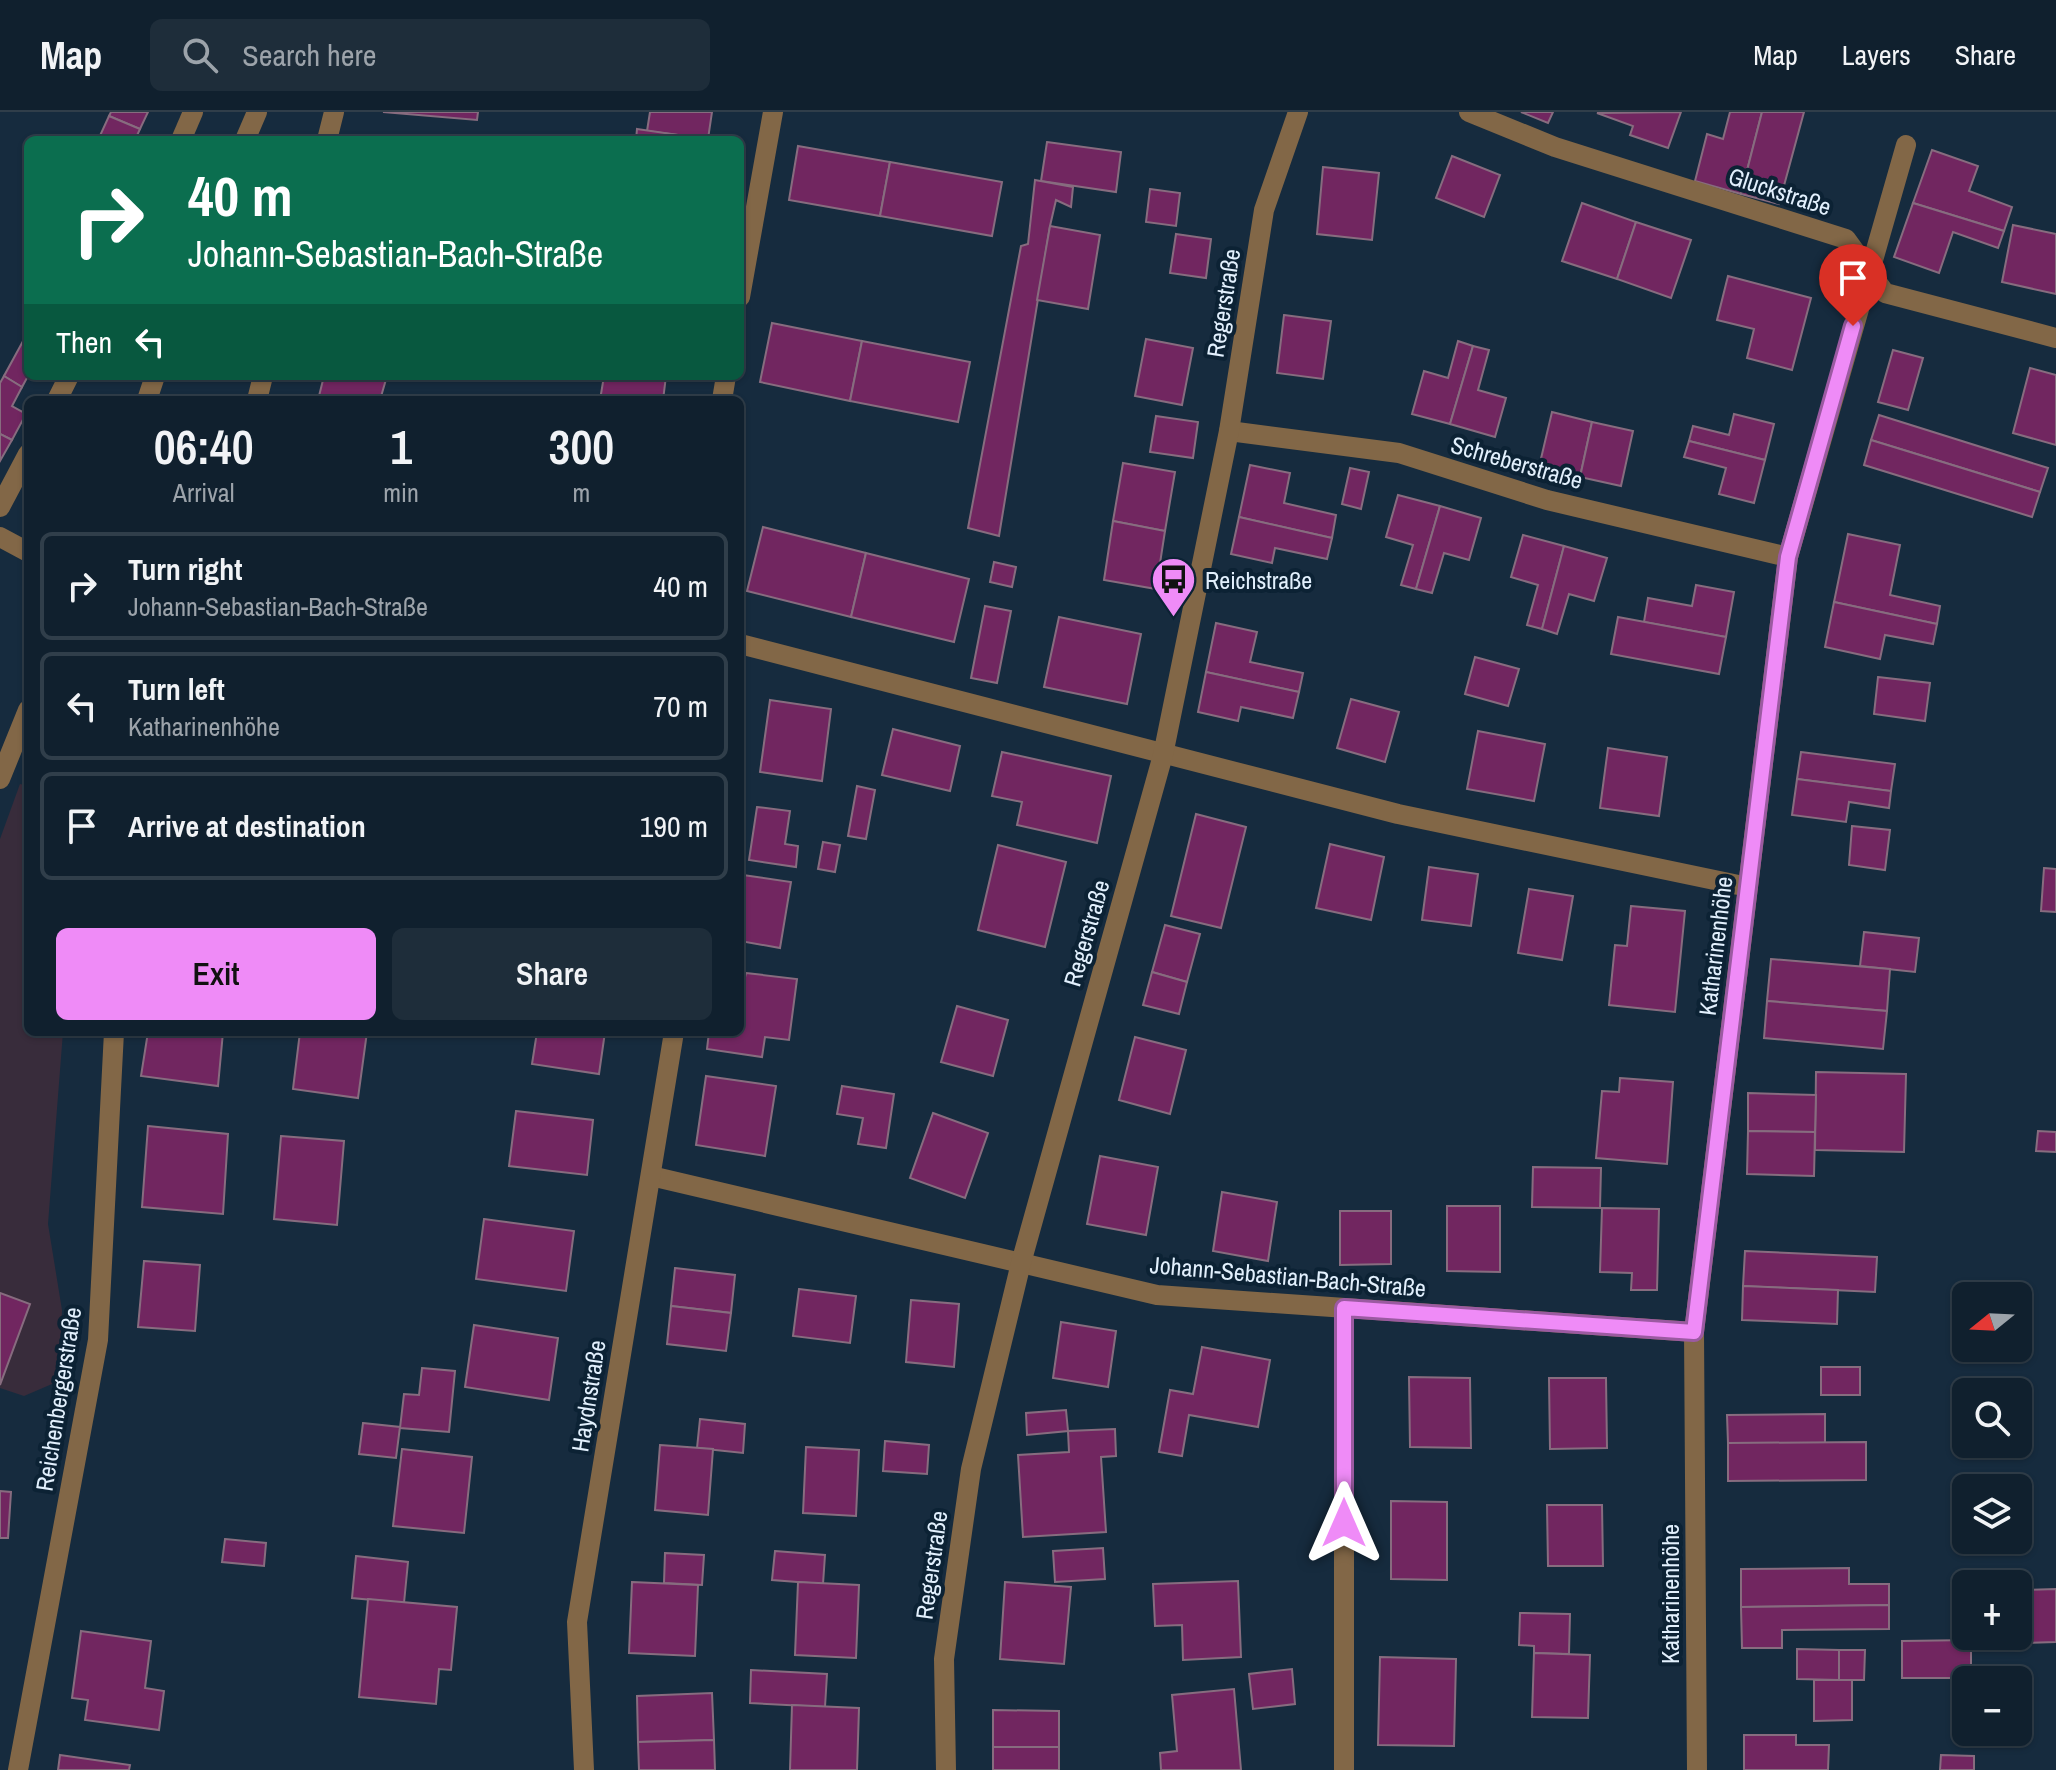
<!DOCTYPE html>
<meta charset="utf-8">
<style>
body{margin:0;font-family:"Archivo Narrow",sans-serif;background:#1e2d3a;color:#f1f3f6;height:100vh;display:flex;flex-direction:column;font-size:30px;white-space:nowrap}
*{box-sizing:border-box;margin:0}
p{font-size:26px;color:#9ca3aa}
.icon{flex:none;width:44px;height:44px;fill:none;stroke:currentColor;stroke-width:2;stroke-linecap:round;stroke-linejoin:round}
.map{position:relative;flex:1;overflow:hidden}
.panel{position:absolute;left:24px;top:284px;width:720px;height:640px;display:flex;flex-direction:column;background:#10202e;border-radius:12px;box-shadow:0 2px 6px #0004,0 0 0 2px #303e4a}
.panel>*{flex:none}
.top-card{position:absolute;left:24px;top:24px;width:720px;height:244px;border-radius:12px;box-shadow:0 2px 6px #0004,0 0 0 2px #303e4a;background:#0b6e4f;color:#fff;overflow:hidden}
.needle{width:52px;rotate:252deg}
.buttons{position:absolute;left:1952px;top:1170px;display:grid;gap:16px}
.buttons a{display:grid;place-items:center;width:80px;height:80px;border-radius:12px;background:#10202e;box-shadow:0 2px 6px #0004,0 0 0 2px #303e4a;font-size:40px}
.pin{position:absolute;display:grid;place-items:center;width:68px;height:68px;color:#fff;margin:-82px -34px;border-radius:50% 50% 50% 0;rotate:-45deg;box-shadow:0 0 8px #0007}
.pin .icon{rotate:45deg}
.me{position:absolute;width:88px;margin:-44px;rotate:0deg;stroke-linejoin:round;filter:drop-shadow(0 0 6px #0008)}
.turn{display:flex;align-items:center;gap:28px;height:168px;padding:0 32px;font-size:36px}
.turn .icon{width:104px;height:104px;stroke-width:2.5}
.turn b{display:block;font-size:56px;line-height:68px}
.then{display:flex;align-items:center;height:76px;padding:0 32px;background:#0003;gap:16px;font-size:30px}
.eta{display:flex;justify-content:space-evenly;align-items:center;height:136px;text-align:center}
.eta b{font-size:48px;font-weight:600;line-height:56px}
.cta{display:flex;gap:16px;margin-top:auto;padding:16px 32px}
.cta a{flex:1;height:92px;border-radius:12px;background:#ef8bf7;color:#111;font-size:32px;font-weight:600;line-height:92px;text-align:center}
.cta a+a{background:#1e2d3a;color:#f1f3f6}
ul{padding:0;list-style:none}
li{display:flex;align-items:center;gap:24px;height:108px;margin:0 16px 12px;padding:0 16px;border:4px solid #303e4a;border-radius:12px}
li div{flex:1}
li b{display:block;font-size:30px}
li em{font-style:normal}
header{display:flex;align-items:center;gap:48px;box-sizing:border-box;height:112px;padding:0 40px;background:#10202e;border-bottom:2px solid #303e4a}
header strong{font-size:38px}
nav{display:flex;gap:44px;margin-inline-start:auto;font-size:28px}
.search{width:560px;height:72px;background:#1e2d3a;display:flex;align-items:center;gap:20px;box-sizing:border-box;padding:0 28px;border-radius:12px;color:#9ca3aa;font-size:30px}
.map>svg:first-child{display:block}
.education{fill:#382c3b}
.building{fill:#712660;stroke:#876c7f;stroke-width:2}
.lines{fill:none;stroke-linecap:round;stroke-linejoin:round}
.minor{stroke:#826747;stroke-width:20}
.route-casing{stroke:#9b5aa1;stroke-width:20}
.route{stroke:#ef8bf7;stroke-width:14}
.labels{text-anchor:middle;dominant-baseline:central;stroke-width:8;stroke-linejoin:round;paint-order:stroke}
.street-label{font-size:24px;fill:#e2f0fd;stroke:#0c2234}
.poi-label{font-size:24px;fill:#e2f0fd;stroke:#0c2234;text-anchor:start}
</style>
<header>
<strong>Map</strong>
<div class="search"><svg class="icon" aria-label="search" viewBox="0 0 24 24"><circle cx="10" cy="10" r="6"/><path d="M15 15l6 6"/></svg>Search here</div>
<nav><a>Map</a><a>Layers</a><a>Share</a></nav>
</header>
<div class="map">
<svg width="2056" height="1658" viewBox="0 0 2056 1658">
<rect width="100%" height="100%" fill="#162b3e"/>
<polygon class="education" points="20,672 28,674 28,920 63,920 48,1112 62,1198 59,1269 24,1284 0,1276 0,727"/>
<g class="building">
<polygon points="111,0 148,0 140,17 109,4"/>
<polygon points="383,0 478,0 477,8"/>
<polygon points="650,0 712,0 708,27 647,19"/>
<polygon points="1521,0 1553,0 1548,11"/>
<polygon points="1681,0 1668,36 1630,23 1633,14 1597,1"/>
<polygon points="1730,0 1762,0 1741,82 1695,69 1707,22 1723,27"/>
<polygon points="1762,0 1804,0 1779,92 1741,82"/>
<polygon points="109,4 140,17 135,28 98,28"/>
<polygon points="637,17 693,25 693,28 636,28"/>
<polygon points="1047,30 1121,40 1116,80 1041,69"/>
<polygon points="798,34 890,50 880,104 789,88"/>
<polygon points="1932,38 1978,54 1969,79 2012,95 2004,119 1913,91"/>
<polygon points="1452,44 1500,63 1484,105 1436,86"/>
<polygon points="890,50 1002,70 992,124 880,104"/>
<polygon points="1323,55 1379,61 1372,128 1317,122"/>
<polygon points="1035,68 1073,75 1071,95 1056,88 1050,114 999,424 968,416 1021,134 1028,132"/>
<polygon points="1150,77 1180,81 1176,114 1146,110"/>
<polygon points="1582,91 1636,110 1617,167 1562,149"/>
<polygon points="1913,91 2004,119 1998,136 1953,120 1939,161 1894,145"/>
<polygon points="1636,110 1691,128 1671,186 1617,167"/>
<polygon points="2013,113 2056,122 2056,182 2002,170"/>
<polygon points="1050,114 1100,123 1088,197 1037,188"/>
<polygon points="1176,122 1211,127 1206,166 1170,161"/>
<polygon points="1728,164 1811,186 1792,258 1747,246 1754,217 1717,208"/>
<polygon points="1284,203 1331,209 1323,267 1277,261"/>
<polygon points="772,211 862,229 850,289 760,270"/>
<polygon points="28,220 28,264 22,275 4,264"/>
<polygon points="1146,227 1193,236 1182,293 1135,284"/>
<polygon points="862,229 970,250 958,310 850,289"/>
<polygon points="1458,229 1473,234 1450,312 1412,302 1424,259 1448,266"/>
<polygon points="1473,234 1489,238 1478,278 1506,286 1495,325 1450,312"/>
<polygon points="1893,238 1923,246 1908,298 1878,290"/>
<polygon points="2030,256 2056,263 2056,333 2013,321"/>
<polygon points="4,264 22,275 12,294 26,302 12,328 0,322 0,271"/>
<polygon points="324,264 387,264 380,288 318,288"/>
<polygon points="604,264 666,264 663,288 600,288"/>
<polygon points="1552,300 1592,310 1580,365 1539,355"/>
<polygon points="1734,302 1774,312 1765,348 1689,329 1693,314 1729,323"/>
<polygon points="1879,303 2048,356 2040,380 1871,328"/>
<polygon points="1156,304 1198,310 1193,346 1150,340"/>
<polygon points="1592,310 1633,319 1621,374 1580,365"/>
<polygon points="0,322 12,328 0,349"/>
<polygon points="1871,328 2040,380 2032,405 1864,353"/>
<polygon points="1689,329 1765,348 1754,391 1719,382 1726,356 1684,345"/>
<polygon points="1123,351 1175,360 1165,419 1113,409"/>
<polygon points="1250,353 1290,361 1284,391 1336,403 1332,426 1239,405"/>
<polygon points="1350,356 1369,360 1361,397 1342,392"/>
<polygon points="1398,383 1440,394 1416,477 1401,473 1413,433 1386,425"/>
<polygon points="1440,394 1481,406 1469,448 1444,441 1432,481 1416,477"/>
<polygon points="1239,405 1332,426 1327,447 1275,436 1272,451 1231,442"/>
<polygon points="1113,409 1165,419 1156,477 1104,468"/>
<polygon points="763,415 866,441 851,505 747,479"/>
<polygon points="1848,422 1900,433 1890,483 1940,494 1937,512 1834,490"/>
<polygon points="1523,423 1564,434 1542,517 1527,513 1538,473 1511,465"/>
<polygon points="1564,434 1607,446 1594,489 1569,482 1557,522 1542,517"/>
<polygon points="866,441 969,467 954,530 851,505"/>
<polygon points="994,450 1016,455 1012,475 990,470"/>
<polygon points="1696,473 1734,480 1726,525 1644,510 1648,486 1692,494"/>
<polygon points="1834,490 1937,512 1933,532 1885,523 1880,547 1825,535"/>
<polygon points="985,494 1011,499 997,571 971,566"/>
<polygon points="1059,505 1141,522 1127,592 1044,575"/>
<polygon points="1618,505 1726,525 1719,562 1611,542"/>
<polygon points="1216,511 1257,520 1250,550 1303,561 1299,580 1206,560"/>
<polygon points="1475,545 1519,557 1508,594 1465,582"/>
<polygon points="1206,560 1299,580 1293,606 1241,595 1238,609 1198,600"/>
<polygon points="1878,565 1930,571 1925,609 1874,602"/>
<polygon points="1351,587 1399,600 1385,650 1337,636"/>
<polygon points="770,588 831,597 822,669 760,660"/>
<polygon points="893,617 960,634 950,679 882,663"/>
<polygon points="1478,619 1545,632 1534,689 1467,677"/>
<polygon points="1608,636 1667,645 1659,704 1600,696"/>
<polygon points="1002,640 1111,664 1097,731 1017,713 1022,690 992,684"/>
<polygon points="1801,640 1895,652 1891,679 1797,667"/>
<polygon points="1797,667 1891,679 1889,696 1849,690 1846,710 1792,703"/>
<polygon points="857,674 875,678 866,727 848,724"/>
<polygon points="757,695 790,699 785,732 798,734 796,755 749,748"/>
<polygon points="1196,702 1246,715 1221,816 1171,804"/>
<polygon points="1852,714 1890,718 1885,758 1849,753"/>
<polygon points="823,730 840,733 835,760 818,757"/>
<polygon points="1330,732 1384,745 1371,808 1316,796"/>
<polygon points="998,733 1066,750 1045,835 978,818"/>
<polygon points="1429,755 1478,762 1471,814 1422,808"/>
<polygon points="2044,756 2056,757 2056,800 2041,799"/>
<polygon points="743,763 791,770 780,836 740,829"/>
<polygon points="1529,777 1573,784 1562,848 1518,841"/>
<polygon points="1631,794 1685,799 1675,900 1609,893 1615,833 1627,834"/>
<polygon points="1165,813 1200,822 1187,870 1152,860"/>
<polygon points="1864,820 1919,826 1915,860 1860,854"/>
<polygon points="1771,847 1890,857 1887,899 1767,889"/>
<polygon points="1152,860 1187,870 1179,902 1143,893"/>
<polygon points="746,861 797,867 789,928 765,925 762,945 707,937 709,920 740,920 740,887"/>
<polygon points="1767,889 1887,899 1883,937 1764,926"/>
<polygon points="957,894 1008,908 993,964 941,950"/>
<polygon points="148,920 223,920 218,974 141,964"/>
<polygon points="300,920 367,920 358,986 293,977"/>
<polygon points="537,920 605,920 599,962 532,952"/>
<polygon points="1135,925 1186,938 1170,1002 1119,988"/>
<polygon points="1816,960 1906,962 1904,1040 1815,1038"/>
<polygon points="706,964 776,974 765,1044 696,1033"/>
<polygon points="1620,966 1673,970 1667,1052 1596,1046 1602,979 1619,980"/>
<polygon points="842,974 894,982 886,1036 858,1032 863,1006 837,1002"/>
<polygon points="1748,981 1816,983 1815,1020 1748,1019"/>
<polygon points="516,999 593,1008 587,1063 509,1054"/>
<polygon points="933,1001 988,1021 965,1086 910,1066"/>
<polygon points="148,1014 228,1022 223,1102 142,1095"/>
<polygon points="1748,1019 1815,1020 1814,1064 1747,1062"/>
<polygon points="2038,1019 2056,1020 2056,1040 2036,1039"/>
<polygon points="281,1024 344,1029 337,1113 274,1107"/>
<polygon points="1100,1044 1158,1055 1146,1123 1087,1112"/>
<polygon points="1533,1055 1601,1056 1600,1096 1532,1095"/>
<polygon points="1222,1080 1277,1090 1268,1149 1213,1139"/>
<polygon points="1447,1094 1500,1094 1500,1160 1447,1159"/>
<polygon points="1602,1096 1659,1097 1657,1178 1631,1178 1632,1161 1600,1160"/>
<polygon points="1340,1099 1391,1099 1391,1152 1340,1153"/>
<polygon points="484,1107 574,1119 566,1179 476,1167"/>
<polygon points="1745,1139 1877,1145 1875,1180 1743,1174"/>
<polygon points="144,1149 200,1153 195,1219 138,1215"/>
<polygon points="675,1156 735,1163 731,1201 671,1194"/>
<polygon points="1743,1174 1838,1178 1837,1212 1742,1208"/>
<polygon points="799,1177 856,1184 850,1231 793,1224"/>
<polygon points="0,1181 30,1192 0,1273"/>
<polygon points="911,1188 959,1192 954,1255 906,1250"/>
<polygon points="671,1194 731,1201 726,1239 667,1232"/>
<polygon points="1061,1210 1116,1219 1108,1275 1053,1266"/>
<polygon points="474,1213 558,1226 549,1288 465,1275"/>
<polygon points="1202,1235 1270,1248 1258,1315 1189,1303 1182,1344 1159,1340 1170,1278 1193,1282"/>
<polygon points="1985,1236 2007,1236 2006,1243 1985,1242"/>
<rect x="1821" y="1255" width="39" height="28"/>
<polygon points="422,1256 455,1259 449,1320 400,1316 404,1282 419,1283"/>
<polygon points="1409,1265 1470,1266 1471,1336 1410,1335"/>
<polygon points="1549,1266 1606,1266 1607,1336 1550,1337"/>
<polygon points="1066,1298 1068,1319 1027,1323 1026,1301"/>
<polygon points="1825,1302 1825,1331 1728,1331 1727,1303"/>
<polygon points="700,1307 745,1312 743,1341 697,1336"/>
<polygon points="363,1311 400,1315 396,1346 359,1342"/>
<polygon points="1115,1317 1116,1344 1101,1345 1106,1420 1023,1425 1018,1343 1069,1340 1068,1319"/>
<polygon points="885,1329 929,1333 927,1362 883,1359"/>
<polygon points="1866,1330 1866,1368 1728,1369 1728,1331"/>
<polygon points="660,1333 713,1337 708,1403 655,1398"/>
<polygon points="806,1335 859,1338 856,1404 803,1401"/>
<polygon points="402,1337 472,1345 464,1421 393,1414"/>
<polygon points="0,1379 11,1380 8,1426 0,1426"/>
<polygon points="1391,1389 1447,1390 1447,1468 1391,1467"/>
<polygon points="1547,1393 1602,1393 1603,1454 1548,1454"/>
<polygon points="225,1427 266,1431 264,1454 222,1450"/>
<polygon points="1103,1436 1105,1467 1055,1470 1053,1439"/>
<polygon points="775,1439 825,1443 823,1472 772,1468"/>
<polygon points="665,1441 704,1443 702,1473 664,1471"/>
<polygon points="356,1444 408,1450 404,1491 352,1486"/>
<polygon points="1849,1456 1849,1472 1889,1472 1889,1493 1741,1495 1741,1457"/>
<polygon points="1238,1469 1241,1545 1183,1548 1182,1513 1155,1514 1153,1472"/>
<polygon points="632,1470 698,1473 695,1544 629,1541"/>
<polygon points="798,1470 859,1473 856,1546 795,1543"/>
<polygon points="1005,1470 1071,1475 1064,1552 1000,1547"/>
<polygon points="2056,1477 2056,1530 2025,1531 2023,1478"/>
<polygon points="368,1487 457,1495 451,1558 439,1557 436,1592 359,1585"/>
<polygon points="1889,1493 1889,1517 1782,1518 1782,1536 1742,1536 1741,1495"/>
<polygon points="1520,1501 1570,1502 1569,1542 1534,1541 1534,1534 1519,1533"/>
<polygon points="81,1519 151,1529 145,1576 164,1579 159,1618 85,1608 88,1588 72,1586"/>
<polygon points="1971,1528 1971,1566 1902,1566 1902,1529"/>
<polygon points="1797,1537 1839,1538 1839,1568 1797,1567"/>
<polygon points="1839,1538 1865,1538 1864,1568 1839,1568"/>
<polygon points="1534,1541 1590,1543 1588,1606 1532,1605"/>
<polygon points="1380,1545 1456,1547 1454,1634 1378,1633"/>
<polygon points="1292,1557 1295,1592 1253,1597 1249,1562"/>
<polygon points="751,1558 827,1562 825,1595 750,1591"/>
<polygon points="1814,1568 1852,1568 1852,1608 1814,1609"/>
<polygon points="1234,1577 1241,1658 1161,1658 1160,1641 1177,1639 1172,1583"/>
<polygon points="712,1581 714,1628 638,1630 637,1584"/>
<polygon points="792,1593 859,1596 857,1658 790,1658"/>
<polygon points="993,1598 1059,1599 1059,1635 993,1635"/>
<polygon points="1744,1623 1796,1623 1796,1633 1829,1633 1828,1658 1744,1658"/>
<polygon points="714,1628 715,1658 639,1658 638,1630"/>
<rect x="993" y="1635" width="66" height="23"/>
<polygon points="60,1643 130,1653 129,1658 58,1658"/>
<polygon points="1941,1643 1974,1644 1974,1658 1940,1658"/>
</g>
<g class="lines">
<g class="minor">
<polyline points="1469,0 1555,35 1846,127 1885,181 2056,226"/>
<polyline points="181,28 193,0"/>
<polyline points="245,28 257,0"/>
<polyline points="327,28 334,0"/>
<polyline points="740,185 773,0"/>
<polyline points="57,288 69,264"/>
<polyline points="147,288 155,264"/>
<polyline points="257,288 263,264"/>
<polyline points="722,288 726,264"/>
<polyline points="1229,319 1399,341 1547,388 1788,445"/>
<polyline points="0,395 28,342"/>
<polyline points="0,425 28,440"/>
<polyline points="740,532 1398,702 1748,775"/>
<polyline points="0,667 28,598"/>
<polyline points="651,1064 1157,1183 1694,1220"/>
<polyline points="1344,1196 1344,1658"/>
<polyline points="18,1658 98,1228 114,920"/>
<polyline points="584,1658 577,1510 674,920"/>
<polyline points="946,1658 944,1547 971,1357 1021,1151 1163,643 1229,319 1264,98 1298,0"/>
<polyline points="1697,1658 1694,1220 1788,445 1906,33"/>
</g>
</g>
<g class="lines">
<defs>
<polyline id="route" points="1344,1411 1344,1196 1694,1220 1788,445 1853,214"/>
</defs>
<use href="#route" class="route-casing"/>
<use href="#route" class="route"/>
</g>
<defs>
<symbol id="bus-pin" viewBox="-11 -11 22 30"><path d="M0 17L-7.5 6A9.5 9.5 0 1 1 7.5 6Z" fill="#ef8bf7" stroke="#0c2234"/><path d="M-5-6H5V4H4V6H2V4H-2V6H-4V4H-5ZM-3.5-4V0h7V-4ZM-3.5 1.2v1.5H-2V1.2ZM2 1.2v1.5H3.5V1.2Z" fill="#111"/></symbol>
</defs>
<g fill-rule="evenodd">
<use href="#bus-pin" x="1148" y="442" width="51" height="69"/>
</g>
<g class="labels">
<g class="street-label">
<text transform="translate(1780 79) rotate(18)">Gluckstraße</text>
<text transform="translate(1223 191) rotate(-81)">Regerstraße</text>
<text transform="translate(1517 350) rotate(16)">Schreberstraße</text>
<text transform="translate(1086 821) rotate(-74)">Regerstraße</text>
<text transform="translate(1715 834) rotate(-83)">Katharinenhöhe</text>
<text transform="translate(1288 1164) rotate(5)">Johann-Sebastian-Bach-Straße</text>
<text transform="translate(588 1284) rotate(-81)">Haydnstraße</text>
<text transform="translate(58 1287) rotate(-81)">Reichenbergerstraße</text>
<text transform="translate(931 1453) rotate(-82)">Regerstraße</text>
<text transform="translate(1670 1482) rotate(-90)">Katharinenhöhe</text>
</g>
<g class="poi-label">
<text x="1205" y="468">Reichstraße</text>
</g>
</g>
</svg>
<div class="buttons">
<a><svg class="needle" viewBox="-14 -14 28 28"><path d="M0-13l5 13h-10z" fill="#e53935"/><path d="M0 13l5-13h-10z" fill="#9ca3aa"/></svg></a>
<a><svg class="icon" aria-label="search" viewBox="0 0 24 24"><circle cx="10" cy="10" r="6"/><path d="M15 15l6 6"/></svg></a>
<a><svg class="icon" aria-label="layers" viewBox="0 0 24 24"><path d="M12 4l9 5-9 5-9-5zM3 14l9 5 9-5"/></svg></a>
<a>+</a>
<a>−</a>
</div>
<div class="pin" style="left:1853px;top:214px;background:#d93025"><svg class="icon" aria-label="arrive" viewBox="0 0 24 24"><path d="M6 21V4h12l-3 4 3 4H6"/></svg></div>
<svg class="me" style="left:1344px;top:1411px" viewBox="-20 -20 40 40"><path d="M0-17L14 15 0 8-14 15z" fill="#ef8bf7" stroke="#fff" stroke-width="4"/></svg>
<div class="top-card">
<div class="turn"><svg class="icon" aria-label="right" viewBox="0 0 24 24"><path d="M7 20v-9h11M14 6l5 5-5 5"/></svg><div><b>40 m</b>Johann-Sebastian-Bach-Straße</div></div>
<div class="then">Then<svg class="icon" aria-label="left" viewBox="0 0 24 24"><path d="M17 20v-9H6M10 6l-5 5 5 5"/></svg></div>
</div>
<section class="panel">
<div class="eta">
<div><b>06:40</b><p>Arrival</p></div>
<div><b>1</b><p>min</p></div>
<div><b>300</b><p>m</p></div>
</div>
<ul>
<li><svg class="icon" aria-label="right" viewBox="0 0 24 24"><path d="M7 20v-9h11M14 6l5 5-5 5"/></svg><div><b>Turn right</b><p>Johann-Sebastian-Bach-Straße</p></div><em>40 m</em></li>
<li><svg class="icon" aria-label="left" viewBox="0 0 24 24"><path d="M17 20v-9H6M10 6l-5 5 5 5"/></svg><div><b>Turn left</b><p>Katharinenhöhe</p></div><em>70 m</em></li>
<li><svg class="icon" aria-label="arrive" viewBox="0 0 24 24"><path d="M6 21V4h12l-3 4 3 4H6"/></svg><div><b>Arrive at destination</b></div><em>190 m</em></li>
</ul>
<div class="cta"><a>Exit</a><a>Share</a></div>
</section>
</div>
